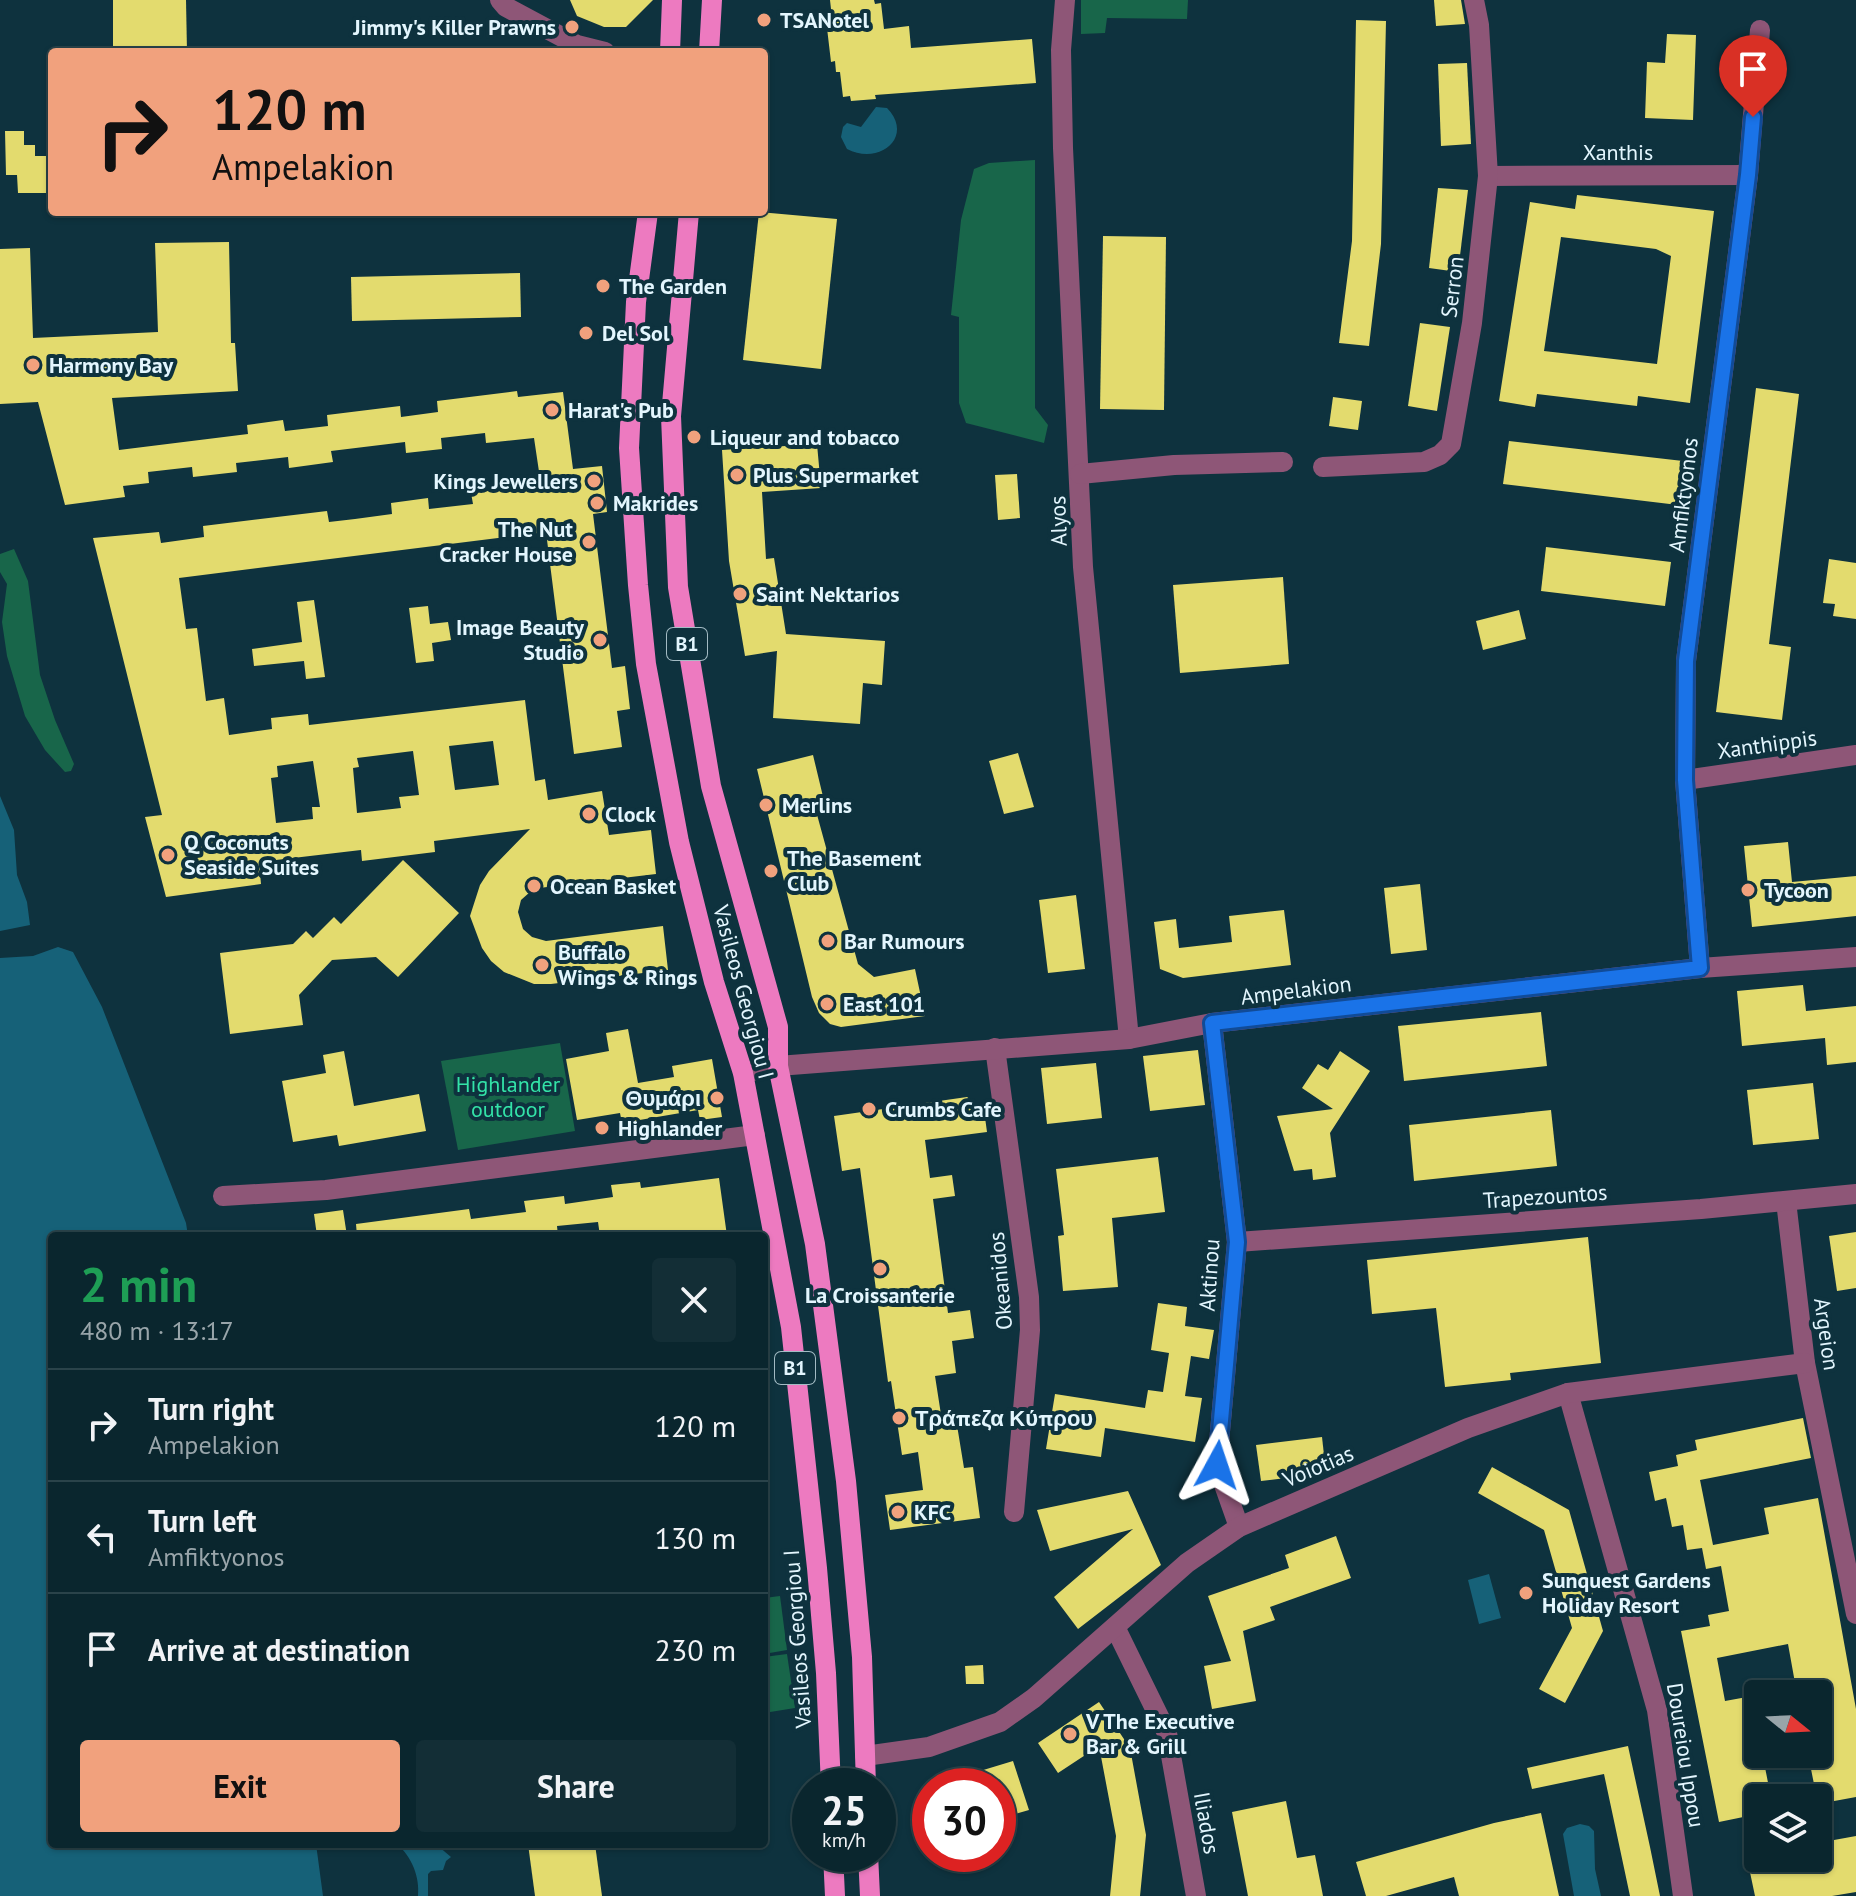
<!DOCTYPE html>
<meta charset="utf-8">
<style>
body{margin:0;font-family:"PT Sans",sans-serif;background:#132e36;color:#f1f3f6;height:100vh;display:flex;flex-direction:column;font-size:30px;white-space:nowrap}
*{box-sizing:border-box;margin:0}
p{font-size:26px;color:#99a5aa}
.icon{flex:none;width:44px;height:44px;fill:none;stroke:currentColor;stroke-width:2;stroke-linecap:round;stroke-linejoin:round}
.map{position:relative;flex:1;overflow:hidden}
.details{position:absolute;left:48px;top:1232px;width:720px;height:616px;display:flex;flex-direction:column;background:#0a262e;border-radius:8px;box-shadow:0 2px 6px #0004,0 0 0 2px #2a434a}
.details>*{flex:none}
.top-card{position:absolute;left:48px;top:48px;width:720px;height:168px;border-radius:8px;box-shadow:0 2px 6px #0004,0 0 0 2px #2a434a;background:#f1a17d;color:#111;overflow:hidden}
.needle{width:52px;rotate:108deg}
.tools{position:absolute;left:1744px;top:1680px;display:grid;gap:16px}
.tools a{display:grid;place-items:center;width:88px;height:88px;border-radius:8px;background:#0a262e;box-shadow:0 2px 6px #0004,0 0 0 2px #2a434a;font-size:40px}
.speed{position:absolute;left:792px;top:1768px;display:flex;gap:16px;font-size:40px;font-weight:700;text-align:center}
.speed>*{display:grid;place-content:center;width:104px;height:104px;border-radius:50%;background:#0a262e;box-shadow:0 2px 6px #0004,0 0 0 2px #2a434a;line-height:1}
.speed small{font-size:20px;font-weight:400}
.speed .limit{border:12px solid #d22;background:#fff;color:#111}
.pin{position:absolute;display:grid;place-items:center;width:68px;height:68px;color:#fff;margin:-82px -34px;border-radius:50% 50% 50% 0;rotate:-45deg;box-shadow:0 0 8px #0007}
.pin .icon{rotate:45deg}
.me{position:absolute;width:88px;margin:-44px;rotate:5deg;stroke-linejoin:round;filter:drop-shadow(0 0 6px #0008)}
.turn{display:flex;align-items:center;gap:28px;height:168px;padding:0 32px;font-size:36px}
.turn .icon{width:104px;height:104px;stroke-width:2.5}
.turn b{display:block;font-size:56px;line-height:68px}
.round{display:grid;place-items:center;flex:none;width:84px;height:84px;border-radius:8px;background:#132e36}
.summary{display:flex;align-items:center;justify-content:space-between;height:136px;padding:0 32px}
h1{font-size:48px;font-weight:800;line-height:60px;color:#1e9e55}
.button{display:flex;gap:16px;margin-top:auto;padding:16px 32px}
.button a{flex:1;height:92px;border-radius:8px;background:#f1a17d;color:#111;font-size:32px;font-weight:800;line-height:92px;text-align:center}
.button a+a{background:#132e36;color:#f1f3f6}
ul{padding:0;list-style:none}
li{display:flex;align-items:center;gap:24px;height:112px;padding:0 32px;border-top:2px solid #2a434a}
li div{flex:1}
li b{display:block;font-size:30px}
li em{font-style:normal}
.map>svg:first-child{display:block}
.green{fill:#18664a}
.water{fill:#166178}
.building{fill:#e3db6e;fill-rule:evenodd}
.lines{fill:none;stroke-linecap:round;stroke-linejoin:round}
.minor{stroke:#8e5677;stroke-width:20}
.major{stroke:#ed7ac0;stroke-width:20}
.route-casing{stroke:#114b97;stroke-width:20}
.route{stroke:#1a73e8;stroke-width:14}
.poi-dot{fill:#f1a17d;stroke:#0e323e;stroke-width:3}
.labels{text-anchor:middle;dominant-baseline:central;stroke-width:8;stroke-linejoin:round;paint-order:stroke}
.shield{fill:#0e323e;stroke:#a3bbc4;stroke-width:2}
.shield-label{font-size:20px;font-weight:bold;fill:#e3f6fe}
.poi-label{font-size:22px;font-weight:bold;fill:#e3f6fe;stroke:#0e323e;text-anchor:start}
.street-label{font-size:22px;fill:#e3f6fe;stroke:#0e323e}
.park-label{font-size:22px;fill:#33e3a8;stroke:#0e323e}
</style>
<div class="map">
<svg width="1856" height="1896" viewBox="0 0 1856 1896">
<rect width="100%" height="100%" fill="#0e323e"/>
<g class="green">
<polygon points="1081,0 1188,0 1187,19 1107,18 1105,33 1081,34"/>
<polygon points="1035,160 1035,408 1048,425 1044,443 966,423 959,403 959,317 951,315 961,220 974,169 989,163"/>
<polygon points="14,549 28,581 40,675 55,720 74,764 71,771 65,772 45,750 25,716 7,656 2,622 7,584 0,572 0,554"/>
<polygon points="560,1043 575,1131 458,1150 441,1061"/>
<polygon points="780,1596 787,1650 764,1654 764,1598"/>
<polygon points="787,1654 795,1708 764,1713 764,1657"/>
</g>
<g class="water">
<path d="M876,107L887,108C915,137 879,166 847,149L841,137L843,127L847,123L861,127Z"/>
<polygon points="0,796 14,830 17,875 27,902 30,925 0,931"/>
<polygon points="58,947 73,952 102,1007 186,1223 188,1236 52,1236 52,1844 316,1844 323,1896 0,1896 0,958 33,956"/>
<polygon points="1489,1574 1501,1618 1479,1624 1468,1580"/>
<polygon points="1580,1824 1589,1826 1594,1831 1595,1869 1601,1896 1574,1896 1563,1834 1567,1828"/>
<path d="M397,1844H439L438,1846L451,1857L446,1861L443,1870L431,1871L428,1874V1896H418C420,1877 412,1857 397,1844Z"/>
</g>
<g class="building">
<polygon points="113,0 186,0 187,52 113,52"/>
<polygon points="570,0 653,0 626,27 604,27 577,16"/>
<polygon points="830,0 874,0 875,4 881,3 884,29 909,26 911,48 1032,39 1036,83 875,95 876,99 851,101 850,96 843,97 840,72 836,72 835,61 831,62 827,28 833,27"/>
<polygon points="1434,0 1461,0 1465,24 1436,26"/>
<polygon points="1356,20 1386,21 1381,244 1369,346 1339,343 1352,241"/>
<polygon points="1667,34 1696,35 1693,120 1645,118 1647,62 1665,63"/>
<polygon points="1467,63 1471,144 1441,146 1438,64"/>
<polygon points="5,131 24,131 24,145 35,145 35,156 52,156 52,193 18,193 17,175 6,175"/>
<polygon points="1438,188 1468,190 1458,272 1429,268"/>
<path d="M1577,195L1714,211L1690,403L1638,396L1637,406L1537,394L1535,407L1499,401L1530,202L1575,209ZM1561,237L1656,249L1671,256L1657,364L1544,351Z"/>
<polygon points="759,212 837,219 821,369 743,360"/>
<polygon points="1103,236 1166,237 1164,410 1100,409"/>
<path d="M229,242L231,343H235L238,391L112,398L119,450L248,434L247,425L283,420L285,431L328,426L327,415L400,406L401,417L438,412L437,401L517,391L518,397L563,392L573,469L602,466L607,512L593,514L612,668L625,666L630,709L617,711L622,747L574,754L546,532L179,578L186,629L197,628L206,701L224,698L229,735L272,729L271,718L308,714L309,725L525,700L535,781L545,779L548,800L602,791L609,835L651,830L656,874L539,888L530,892L521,900L518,912L523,929L532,937L546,941L663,926L668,970L551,984H534L504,972L491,961L482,948L470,916L480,885L489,871L530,829L434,841L435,852L362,861L361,850L259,862L261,884L166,897L145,817L162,815L93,538L159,532L161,543L204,537L203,526L327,511L329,522L355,519L392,514L391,503L428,498L429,509L473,504L471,493L541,485L534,438L486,443L485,433L441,438L442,449L406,453L405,442L331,451L333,462L289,468L288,457L236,463L237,472L193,477L192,467L148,472L149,483L123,486L125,497L65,505L38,402L0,404V249L30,248L33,338L158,332L155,243ZM493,741L499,785L455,790L449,746ZM413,751L419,795L399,797L401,808L357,813L353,768L359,767L357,758ZM313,761L320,807H312L313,819L276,823L271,778L278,777L277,766Z"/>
<polygon points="520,273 521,317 352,321 351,277"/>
<polygon points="1420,323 1450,327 1437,411 1408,406"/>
<polygon points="1756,388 1799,394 1769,644 1791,647 1782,720 1716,712"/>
<polygon points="1333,397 1362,401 1358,430 1329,426"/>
<polygon points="1509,441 1683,461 1678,505 1503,484"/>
<polygon points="817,444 821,488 762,492 766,559 774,558 786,634 885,641 882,685 863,683 860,724 773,718 777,651 745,656 729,561 722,450"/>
<polygon points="1017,474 1020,518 998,520 995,475"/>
<polygon points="1546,547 1671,562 1665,606 1541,591"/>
<polygon points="1829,559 1856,563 1856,619 1833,616 1835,604 1823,603"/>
<polygon points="1283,577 1289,664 1180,673 1173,585"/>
<polygon points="314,600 325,677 306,679 304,661 254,666 252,649 302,642 297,602"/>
<polygon points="428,606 430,624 448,622 451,640 432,643 434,661 416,663 409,608"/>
<polygon points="1519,610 1526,639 1483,650 1476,621"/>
<polygon points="1018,753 1034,807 1004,814 989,761"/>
<polygon points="813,755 826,809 816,811 858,964 874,977 915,969 925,1016 841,1027 830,1024 819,1013 812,997 757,769"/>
<polygon points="1788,842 1792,882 1856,876 1856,916 1752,927 1744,846"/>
<polygon points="403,860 459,913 398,977 376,957 332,960 299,995 303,1025 230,1034 220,953 293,944 306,931 313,938 334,917 341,924"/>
<polygon points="1420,884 1427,950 1391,954 1384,888"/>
<polygon points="1076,895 1085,969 1048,973 1039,900"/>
<polygon points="1284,910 1291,965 1183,978 1160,969 1154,922 1176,919 1179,948 1232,942 1229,916"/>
<polygon points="1803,985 1806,1011 1856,1006 1856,1062 1827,1065 1825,1038 1742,1046 1737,991"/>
<polygon points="1541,1012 1547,1066 1404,1081 1398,1026"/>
<polygon points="628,1029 638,1083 674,1077 672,1066 712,1059 722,1117 700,1120 698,1110 622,1123 620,1113 577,1120 566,1059 609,1051 606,1033"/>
<polygon points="1198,1050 1205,1105 1150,1111 1143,1056"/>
<polygon points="344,1051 354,1106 419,1094 426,1131 339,1146 337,1135 293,1142 282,1081 326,1073 323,1055"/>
<polygon points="1340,1051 1370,1071 1330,1133 1336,1177 1313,1180 1312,1169 1294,1171 1277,1116 1333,1109 1302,1088 1318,1064 1328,1070"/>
<polygon points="1096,1063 1102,1118 1047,1124 1041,1068"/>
<polygon points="1813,1083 1819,1139 1753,1145 1747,1090"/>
<polygon points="967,1097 984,1110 987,1132 925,1140 930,1178 952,1175 955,1196 933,1199 948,1313 970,1310 974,1338 952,1341 956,1373 935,1376 942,1421 956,1419 964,1468 973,1467 980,1518 890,1530 885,1495 923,1490 918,1452 902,1455 891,1381 888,1382 860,1168 842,1171 834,1116"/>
<polygon points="1551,1110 1557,1166 1414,1181 1409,1125"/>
<polygon points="1158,1157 1165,1212 1112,1218 1118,1287 1063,1291 1058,1236 1064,1235 1056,1169"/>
<polygon points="719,1178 727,1236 600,1236 598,1222 557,1226 558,1236 357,1236 356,1224 469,1209 471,1219 526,1212 524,1201 564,1196 565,1204 613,1197 611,1185 640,1182 641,1188"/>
<polygon points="343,1210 347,1236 317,1236 314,1214"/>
<polygon points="1856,1232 1856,1288 1837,1291 1829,1236"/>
<polygon points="1588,1237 1601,1363 1510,1373 1511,1380 1445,1387 1436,1308 1372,1314 1367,1260"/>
<polygon points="1158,1303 1187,1307 1185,1326 1214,1330 1209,1359 1191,1356 1185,1396 1202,1398 1195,1442 1105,1428 1101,1457 1046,1449 1055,1394 1145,1408 1148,1390 1163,1392 1169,1353 1151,1350"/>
<polygon points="1803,1418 1811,1458 1700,1480 1713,1545 1769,1534 1764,1508 1818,1498 1856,1709 1856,1797 1818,1804 1808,1754 1818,1754 1818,1694 1797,1694 1788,1644 1717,1658 1725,1701 1758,1695 1758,1758 1763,1757 1771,1798 1758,1798 1758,1814 1719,1822 1681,1631 1710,1626 1708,1615 1729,1611 1721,1566 1706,1569 1702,1548 1687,1550 1683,1525 1672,1527 1666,1498 1655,1501 1649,1472 1678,1466 1676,1455 1697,1450 1695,1440"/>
<polygon points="1322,1437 1326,1473 1261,1481 1256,1445"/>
<polygon points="1492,1467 1569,1510 1603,1631 1565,1703 1539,1689 1572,1628 1544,1530 1478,1493"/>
<polygon points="1128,1491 1161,1565 1078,1629 1054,1597 1133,1529 1050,1551 1037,1510"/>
<polygon points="1336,1536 1351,1578 1270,1607 1275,1620 1243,1631 1256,1701 1212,1709 1204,1666 1231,1661 1208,1596 1289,1568 1285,1555"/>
<polygon points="983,1665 984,1684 966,1684 965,1666"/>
<polygon points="1099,1702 1130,1748 1146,1835 1140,1896 1110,1896 1116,1836 1099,1746 1058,1773 1038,1743"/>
<polygon points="1628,1746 1650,1847 1660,1896 1630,1896 1604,1774 1532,1789 1527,1768"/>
<polygon points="1013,1761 1029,1810 1008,1816 1004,1805 998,1807 998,1786 947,1786 947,1781"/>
<polygon points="1286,1801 1297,1858 1315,1855 1323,1896 1248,1896 1232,1812"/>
<polygon points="1541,1813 1559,1896 1459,1896 1454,1877 1386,1896 1366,1896 1356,1862 1494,1823"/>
<polygon points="1856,1836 1856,1892 1832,1896 1755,1896 1747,1858 1826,1858 1823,1842"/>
<polygon points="528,1844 595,1844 602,1896 535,1896"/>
</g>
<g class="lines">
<g class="minor">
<polyline points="500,0 506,7 577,45 605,52"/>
<polyline points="1065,0 1061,50 1063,148 1083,567 1129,1039"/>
<polyline points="1488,176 1748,175"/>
<polyline points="1323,467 1424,462 1440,455 1451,444 1472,323 1488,176 1479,25 1474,0"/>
<polyline points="1080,474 1174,465 1283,462"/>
<polyline points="1685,780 1856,755"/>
<polyline points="1700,968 1685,780 1686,661 1748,175 1760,30"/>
<polyline points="1212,1023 1237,1242 1217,1465 1239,1527"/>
<polyline points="995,1048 1029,1297 1030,1330 1014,1512"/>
<polyline points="743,1073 778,1066 1129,1039 1212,1023 1550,985 1700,968 1856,957"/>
<polyline points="223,1196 326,1190 755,1135"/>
<polyline points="1786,1201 1805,1363 1856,1614"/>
<polyline points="1237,1242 1701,1209 1856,1194"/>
<polyline points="1568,1393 1657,1710 1683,1896"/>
<polyline points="1115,1627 1167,1733 1196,1896"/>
<polyline points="865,1756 929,1747 1000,1722 1034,1698 1187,1563 1239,1527 1468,1428 1568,1393 1805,1363"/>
</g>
<g class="major">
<polyline points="670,52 672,0"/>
<polyline points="709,52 712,0"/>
<polyline points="648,212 636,302 629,448 638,585 646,664 679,842 714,982 743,1073 791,1327 817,1568 826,1673 831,1786"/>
<polyline points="689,212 671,416 678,587 711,786 778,1027 778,1066 815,1244 846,1481 862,1657 866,1786"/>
<polyline points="833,1854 835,1896"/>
<polyline points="868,1854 870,1896"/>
</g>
</g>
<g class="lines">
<defs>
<polyline id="route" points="1217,1465 1237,1242 1212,1023 1700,968 1685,780 1686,661 1748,175 1753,117"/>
</defs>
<use href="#route" class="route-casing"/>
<use href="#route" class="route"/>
</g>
<g class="poi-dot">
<circle cx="764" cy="20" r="8"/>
<circle cx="572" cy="27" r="8"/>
<circle cx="603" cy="286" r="8"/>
<circle cx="586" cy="333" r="8"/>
<circle cx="33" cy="365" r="8"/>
<circle cx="552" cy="410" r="8"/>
<circle cx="694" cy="437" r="8"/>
<circle cx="737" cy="475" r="8"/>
<circle cx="594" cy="481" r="8"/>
<circle cx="597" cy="503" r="8"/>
<circle cx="589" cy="542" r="8"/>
<circle cx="740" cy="594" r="8"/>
<circle cx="600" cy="640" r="8"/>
<circle cx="766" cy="805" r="8"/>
<circle cx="589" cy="814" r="8"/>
<circle cx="168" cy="855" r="8"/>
<circle cx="771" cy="871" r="8"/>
<circle cx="534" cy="886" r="8"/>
<circle cx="1748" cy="890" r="8"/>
<circle cx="828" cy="941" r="8"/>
<circle cx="542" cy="965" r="8"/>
<circle cx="827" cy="1004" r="8"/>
<circle cx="717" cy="1098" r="8"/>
<circle cx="869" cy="1109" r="8"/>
<circle cx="602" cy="1128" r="8"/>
<circle cx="880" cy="1269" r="8"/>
<circle cx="899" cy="1418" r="8"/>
<circle cx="898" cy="1512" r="8"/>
<circle cx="1526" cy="1593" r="8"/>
<circle cx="1070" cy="1734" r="8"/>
</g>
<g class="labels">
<g class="shield">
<rect x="667" y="628" width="40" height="32" rx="6"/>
<rect x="775" y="1352" width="40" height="32" rx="6"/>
</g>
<g class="shield-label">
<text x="687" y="644">B1</text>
<text x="795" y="1368">B1</text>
</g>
<g class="poi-label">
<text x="780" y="20">TSANotel</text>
<text x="556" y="27" text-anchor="end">Jimmy's Killer Prawns</text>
<text x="619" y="286">The Garden</text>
<text x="602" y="333">Del Sol</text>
<text x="49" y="365">Harmony Bay</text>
<text x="568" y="410">Harat's Pub</text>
<text x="710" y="437">Liqueur and tobacco</text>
<text x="753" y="475">Plus Supermarket</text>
<text x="578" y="481" text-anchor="end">Kings Jewellers</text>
<text x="613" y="503">Makrides</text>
<text x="573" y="529" text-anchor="end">The Nut<tspan x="573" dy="25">Cracker House</tspan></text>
<text x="756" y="594">Saint Nektarios</text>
<text x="584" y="627" text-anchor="end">Image Beauty<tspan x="584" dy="25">Studio</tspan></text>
<text x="782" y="805">Merlins</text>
<text x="605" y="814">Clock</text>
<text x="184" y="842">Q Coconuts<tspan x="184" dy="25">Seaside Suites</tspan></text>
<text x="787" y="858">The Basement<tspan x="787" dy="25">Club</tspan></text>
<text x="550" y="886">Ocean Basket</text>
<text x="1764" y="890">Tycoon</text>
<text x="844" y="941">Bar Rumours</text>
<text x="558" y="952">Buffalo<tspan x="558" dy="25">Wings &amp; Rings</tspan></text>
<text x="843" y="1004">East 101</text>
<text x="701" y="1098" text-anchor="end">Θυμάρι</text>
<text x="885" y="1109">Crumbs Cafe</text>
<text x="618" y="1128">Highlander</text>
<text x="880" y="1295" text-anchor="middle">La Croissanterie</text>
<text x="915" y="1418">Τράπεζα Κύπρου</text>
<text x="914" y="1512">KFC</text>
<text x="1542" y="1580">Sunquest Gardens<tspan x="1542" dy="25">Holiday Resort</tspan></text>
<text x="1086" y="1721">V The Executive<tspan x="1086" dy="25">Bar &amp; Grill</tspan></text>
</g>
<g class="street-label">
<text x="1618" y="152">Xanthis</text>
<text transform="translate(1452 287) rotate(-83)">Serron</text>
<text transform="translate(1683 495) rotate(-83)">Amfiktyonos</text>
<text transform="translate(1058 521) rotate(-92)">Alyos</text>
<text transform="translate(1767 744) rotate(-8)">Xanthippis</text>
<text transform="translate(1296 990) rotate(-7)">Ampelakion</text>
<text transform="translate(744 992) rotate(75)">Vasileos Georgiou I</text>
<text transform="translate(1545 1196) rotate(-4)">Trapezountos</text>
<text transform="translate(1209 1275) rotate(-86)">Aktinou</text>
<text transform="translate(1000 1281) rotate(-95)">Okeanidos</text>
<text transform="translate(1827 1334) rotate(82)">Argeion</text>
<text transform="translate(1318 1466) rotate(-23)">Voiotias</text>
<text transform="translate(797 1639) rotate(-94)">Vasileos Georgiou I</text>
<text transform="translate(1686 1755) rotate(81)">Doureiou Ippou</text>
<text transform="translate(1207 1823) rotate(80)">Iliados</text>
</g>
<g class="park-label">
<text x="508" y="1084">Highlander<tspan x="508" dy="25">outdoor</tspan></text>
</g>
</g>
</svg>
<div class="tools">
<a><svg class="needle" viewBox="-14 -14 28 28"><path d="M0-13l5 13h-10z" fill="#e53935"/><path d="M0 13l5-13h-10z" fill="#99a5aa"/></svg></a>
<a><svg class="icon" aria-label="layers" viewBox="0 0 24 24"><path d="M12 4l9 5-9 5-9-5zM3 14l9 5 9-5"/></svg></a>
</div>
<div class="speed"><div>25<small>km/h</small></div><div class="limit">30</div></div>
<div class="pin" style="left:1753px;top:117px;background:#d93025"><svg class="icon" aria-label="arrive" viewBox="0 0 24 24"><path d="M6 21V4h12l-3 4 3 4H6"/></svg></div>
<svg class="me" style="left:1217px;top:1465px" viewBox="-20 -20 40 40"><path d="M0-17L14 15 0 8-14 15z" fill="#1a73e8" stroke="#fff" stroke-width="4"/></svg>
<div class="top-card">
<div class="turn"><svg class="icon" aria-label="right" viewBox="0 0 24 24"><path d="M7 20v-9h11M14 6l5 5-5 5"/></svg><div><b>120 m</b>Ampelakion</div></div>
</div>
<section class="details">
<div class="summary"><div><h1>2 min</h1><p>480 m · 13:17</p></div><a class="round"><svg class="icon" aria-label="close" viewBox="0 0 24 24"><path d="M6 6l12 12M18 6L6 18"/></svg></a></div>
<ul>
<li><svg class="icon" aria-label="right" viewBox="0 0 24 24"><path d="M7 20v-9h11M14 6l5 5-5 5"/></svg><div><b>Turn right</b><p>Ampelakion</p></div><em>120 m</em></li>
<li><svg class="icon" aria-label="left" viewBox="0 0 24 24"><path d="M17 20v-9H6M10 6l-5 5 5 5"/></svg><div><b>Turn left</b><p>Amfiktyonos</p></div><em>130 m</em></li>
<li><svg class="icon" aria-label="arrive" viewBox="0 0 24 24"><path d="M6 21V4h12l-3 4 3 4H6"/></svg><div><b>Arrive at destination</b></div><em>230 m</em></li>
</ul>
<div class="button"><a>Exit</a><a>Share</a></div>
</section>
</div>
